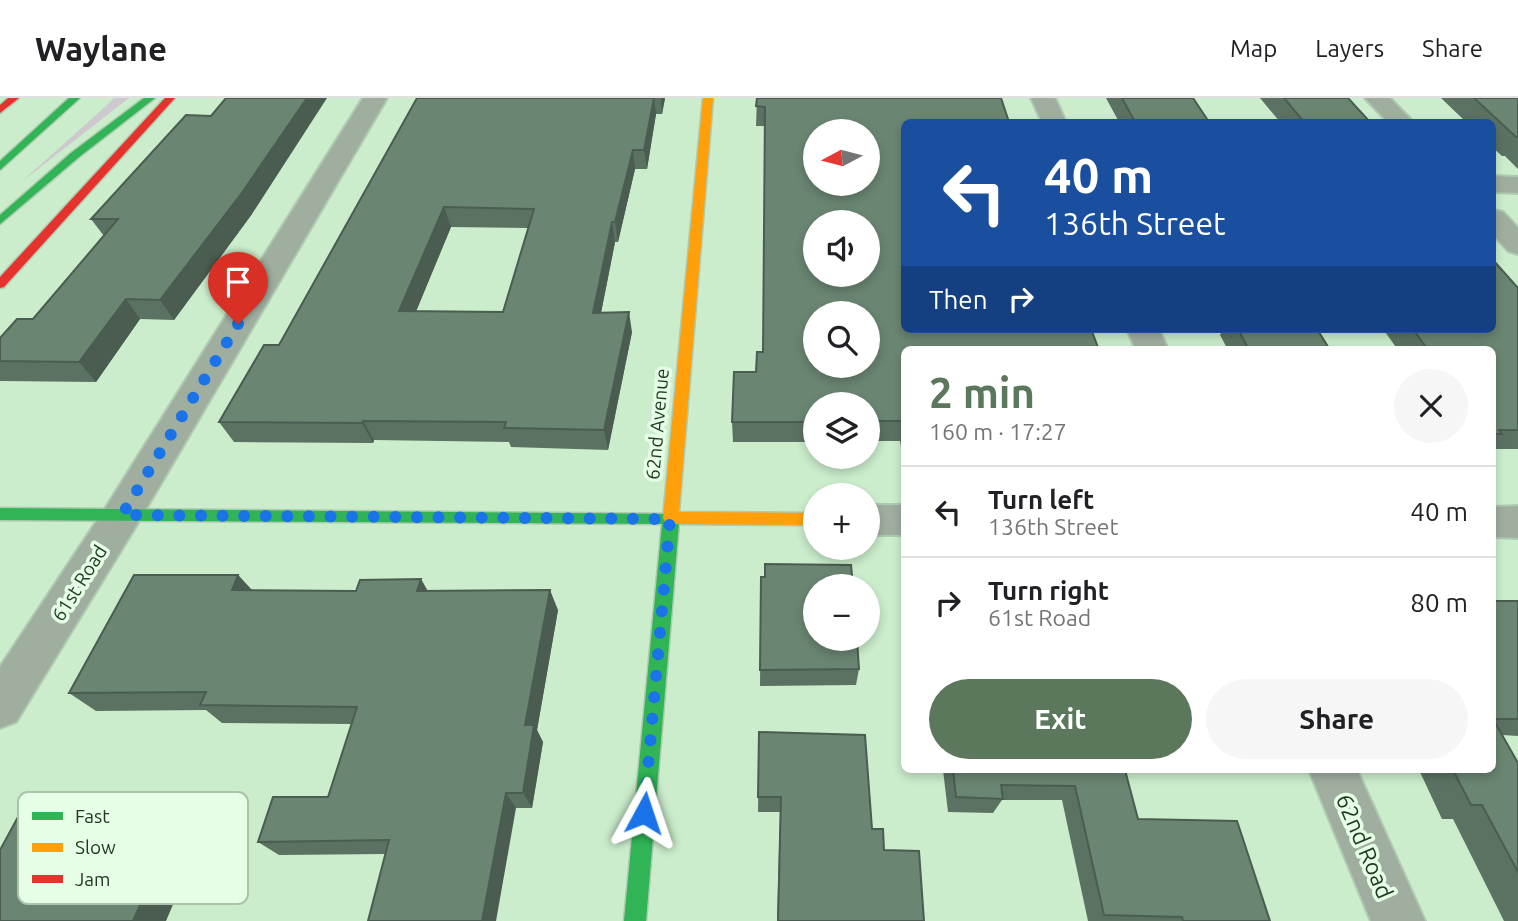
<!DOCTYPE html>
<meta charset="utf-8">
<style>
body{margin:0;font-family:Ubuntu,sans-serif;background:#f6f6f6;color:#202124;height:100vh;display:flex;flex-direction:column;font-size:26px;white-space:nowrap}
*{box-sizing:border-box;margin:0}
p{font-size:23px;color:#757577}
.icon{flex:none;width:38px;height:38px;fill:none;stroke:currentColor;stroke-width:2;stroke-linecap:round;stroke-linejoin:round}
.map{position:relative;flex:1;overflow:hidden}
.drawer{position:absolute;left:901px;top:248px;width:595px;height:427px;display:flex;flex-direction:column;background:#fff;border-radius:10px;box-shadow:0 4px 10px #0003}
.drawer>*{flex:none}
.hud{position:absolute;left:901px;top:21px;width:595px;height:214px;border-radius:10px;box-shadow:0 4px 10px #0003;background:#1a4fa0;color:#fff;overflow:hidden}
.needle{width:46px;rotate:263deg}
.controls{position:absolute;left:803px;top:21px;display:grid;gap:14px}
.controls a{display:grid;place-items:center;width:77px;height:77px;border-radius:50%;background:#fff;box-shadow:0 4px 10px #0003;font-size:35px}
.pin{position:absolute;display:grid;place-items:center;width:60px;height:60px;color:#fff;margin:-72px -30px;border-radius:50% 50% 50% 0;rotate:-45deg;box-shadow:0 0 7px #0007}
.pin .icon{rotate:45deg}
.me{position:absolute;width:77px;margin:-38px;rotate:5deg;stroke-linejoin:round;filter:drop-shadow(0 0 5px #0008)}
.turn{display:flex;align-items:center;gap:24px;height:147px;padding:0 28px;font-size:32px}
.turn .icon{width:91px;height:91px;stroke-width:2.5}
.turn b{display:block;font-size:49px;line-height:60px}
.then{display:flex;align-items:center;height:66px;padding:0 28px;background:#0003;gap:14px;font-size:26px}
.round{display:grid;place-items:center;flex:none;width:74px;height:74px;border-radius:37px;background:#f6f6f6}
.head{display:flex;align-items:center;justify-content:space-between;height:119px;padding:0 28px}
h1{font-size:42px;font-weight:700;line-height:52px;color:#5b775c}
.button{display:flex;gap:14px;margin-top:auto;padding:14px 28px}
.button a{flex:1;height:80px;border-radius:42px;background:#5b775c;color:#fff;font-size:28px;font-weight:700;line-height:80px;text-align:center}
.button a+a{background:#f6f6f6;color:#202124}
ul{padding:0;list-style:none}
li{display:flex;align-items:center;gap:21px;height:91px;padding:0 28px;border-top:2px solid #e0e0e0}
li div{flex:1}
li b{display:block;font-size:26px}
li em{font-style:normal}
header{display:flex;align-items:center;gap:42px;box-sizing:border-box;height:98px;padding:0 35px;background:#fff;border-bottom:2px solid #e0e0e0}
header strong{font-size:33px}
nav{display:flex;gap:38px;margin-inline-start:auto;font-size:24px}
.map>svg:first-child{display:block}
.green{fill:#cdc9ce}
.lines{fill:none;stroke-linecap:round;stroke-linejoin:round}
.street-casing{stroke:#aecab0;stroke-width:4}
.fast-casing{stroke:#aecab0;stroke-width:3}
.slow-casing{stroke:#aecab0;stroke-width:3}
.jam-casing{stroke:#aecab0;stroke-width:3}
.street{fill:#a0aea0;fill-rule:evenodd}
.fast{fill:#30b455;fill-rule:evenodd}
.slow{fill:#ff9f0a;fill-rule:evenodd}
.jam{fill:#e5322d;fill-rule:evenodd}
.wall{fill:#5b7262;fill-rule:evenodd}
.shaded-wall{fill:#4a5d50}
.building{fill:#6a8572;stroke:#4a5d50;stroke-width:2;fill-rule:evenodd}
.route{stroke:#1a73e8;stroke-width:12;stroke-dasharray:0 21.6}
.labels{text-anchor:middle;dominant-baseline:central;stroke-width:7;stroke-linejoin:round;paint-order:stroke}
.street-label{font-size:19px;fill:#1f3820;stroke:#e5fee5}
.near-street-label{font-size:23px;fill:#1f3820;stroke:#e5fee5}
.key{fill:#e5fee5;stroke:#aac3aa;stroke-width:2}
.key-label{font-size:19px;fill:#1f3820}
</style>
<header>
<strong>Waylane</strong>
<nav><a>Map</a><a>Layers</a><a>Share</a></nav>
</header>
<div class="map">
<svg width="1518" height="823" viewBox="0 0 1518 823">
<rect width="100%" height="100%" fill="#cbedcc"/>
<polygon class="green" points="114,0 129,0 20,85 106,8"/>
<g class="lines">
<defs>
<g id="street">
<polygon points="363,0 387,0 136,428 16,624 0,630 0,569 108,406"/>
<polygon points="1031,0 1055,0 1066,24 1042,24"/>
<polygon points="1365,0 1390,0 1413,24 1388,24"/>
<polygon points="1493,78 1518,79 1518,95 1493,94"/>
<polygon points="1493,112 1503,114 1518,130 1518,156 1508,153 1493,136"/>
<polygon points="1127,231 1159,231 1168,252 1136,252"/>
<rect x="868" y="407" width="37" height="30"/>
<polygon points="1518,408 1518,440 1493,439 1493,409"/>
<polygon points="1309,672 1357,672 1425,823 1371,823"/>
</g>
<g id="fast">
<polygon points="69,0 80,0 0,72 0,63"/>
<polygon points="144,0 155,0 79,59 0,126 0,117 71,55"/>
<polygon points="0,410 680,416 682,420 679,425 646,823 624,823 662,426 0,422"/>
</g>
<polygon id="slow" points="703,0 713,0 679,414 816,415 816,427 671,426 665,424 663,420"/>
<g id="jam">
<polygon points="8,0 19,0 0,15 0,7"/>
<polygon points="165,0 175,0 4,189 0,190 0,179"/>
</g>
</defs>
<use href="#street" class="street-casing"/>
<use href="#fast" class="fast-casing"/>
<use href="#slow" class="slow-casing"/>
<use href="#jam" class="jam-casing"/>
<use href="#street" class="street"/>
<use href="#fast" class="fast"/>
<use href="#slow" class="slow"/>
<use href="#jam" class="jam"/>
</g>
<g class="wall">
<path d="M417,0H665L662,16H656L647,71H635L618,144H615L601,215L632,234L608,352L511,349L509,344L374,342L373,345L234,344L219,324L279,247ZM451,129L528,130L503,214L416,213Z"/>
<polygon points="757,0 1001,0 905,252 905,355 902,355 900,343 868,343 868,306 816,306 816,344 733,344 732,324 756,274 763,254 765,28 756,28"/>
<polygon points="1106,0 1193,0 1209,24 1119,24"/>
<polygon points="1260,0 1348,0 1370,24 1280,24"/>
<polygon points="1441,0 1518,0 1518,71 1505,58 1502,58 1493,50 1493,24 1466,24"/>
<polygon points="252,116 174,222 140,221 96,284 0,283 0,240 33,221 104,138 91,121"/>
<polygon points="1518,190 1518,351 1493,351 1493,252 1398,252 1383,231 1493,231"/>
<polygon points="1223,231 1317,231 1330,252 1228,252 1220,237"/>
<polygon points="238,477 252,492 356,493 421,481 427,493 558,512 537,632 543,644 532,710 516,710 385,756 279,757 258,744 328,699 352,626 222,625 206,612 96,613 69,595"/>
<polygon points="761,479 859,571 856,587 760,588"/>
<polygon points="1493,503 1518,503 1518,638 1502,637 1518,665 1518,823 1504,823 1453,721 1442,721 1419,672 1493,672"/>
<polygon points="759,634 872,731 924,823 777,823 780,714 758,714"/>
<polygon points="943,672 1125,672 1138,721 1270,823 1088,823 1062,702 1002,702 993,715 948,714"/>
</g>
<g class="shaded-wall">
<polygon points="307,0 327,0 252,116 174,222 160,202"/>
<polygon points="654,0 656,16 647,71 644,52"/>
<polygon points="661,0 665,0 662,16"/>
<polygon points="633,52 635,71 618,144 615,124"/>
<polygon points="444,109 451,129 408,233 399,213"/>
<polygon points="612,124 615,144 597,235 593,215"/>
<polygon points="126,201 140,221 96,284 79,264"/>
<polygon points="629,214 632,234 608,352 604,332"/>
<polygon points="363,323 374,342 373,345 362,325"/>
<polygon points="238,477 257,498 232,492"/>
<polygon points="421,481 433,502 417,493"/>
<polygon points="550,492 558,512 537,632 543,644 532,710 523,695 525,627"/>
<polygon points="506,695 516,710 496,823 482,823"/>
<polygon points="185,707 209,722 166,823 133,823"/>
</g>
<g class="building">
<polygon points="226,0 307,0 241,96 160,202 126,201 79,264 0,263 0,240 17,221 33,221 118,121 91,121 186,17 211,18"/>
<path d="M417,0H654L644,52H633L615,124H612L593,215L629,214L604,332L504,330L506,324L363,323L362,325L219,324L264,247H279ZM444,109L534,111L503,214L399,213Z"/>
<path d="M757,0H1001L1009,24H905V231H1091L1099,252H905V327L904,323H868V306H816V324H732L734,274H756L757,254H763L765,9L756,8ZM816,33H868V86H816ZM816,124H868V177H816ZM816,215H868V268H816Z"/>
<polygon points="1122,0 1193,0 1209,24 1135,24"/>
<polygon points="1284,0 1348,0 1370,24 1304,24"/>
<polygon points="1474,0 1518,0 1518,39 1516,39"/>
<polygon points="1493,162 1518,190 1518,332 1499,332 1502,336 1493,336 1493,252 1428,252 1413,231 1493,231"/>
<polygon points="1238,231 1317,231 1330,252 1249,252"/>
<polygon points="765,466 851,467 853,488 816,488 816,541 857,541 859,571 760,572 761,479 765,479"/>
<polygon points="134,477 238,477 232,492 356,493 360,482 421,481 417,493 550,492 525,627 534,627 523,695 506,695 482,823 368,823 389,742 258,744 273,699 328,699 357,609 200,607 206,594 69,595"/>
<rect x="1493" y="503" width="25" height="118"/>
<polygon points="1493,621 1518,665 1518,774 1482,707 1471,707 1453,672 1493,672"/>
<polygon points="759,634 865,637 872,731 883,731 884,752 919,753 924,823 778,823 781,699 758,699"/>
<polygon points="953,672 1125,672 1138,721 1237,723 1270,823 1183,823 1182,819 1104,817 1075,688 1001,687 1003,701 956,699"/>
<polygon points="25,706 185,707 133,823 0,823 0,752"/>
</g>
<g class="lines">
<polyline class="route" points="238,226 122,417 670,421 644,715"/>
</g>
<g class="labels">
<g class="street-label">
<text transform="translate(657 326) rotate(-85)">62nd Avenue</text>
<text transform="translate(79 485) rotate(-58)">61st Road</text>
</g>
<g class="near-street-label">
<text transform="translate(1365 748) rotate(67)">62nd Road</text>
</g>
</g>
<rect x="18" y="694" width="230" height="112" rx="10" class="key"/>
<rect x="32" y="714" width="31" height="8" fill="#30b455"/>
<rect x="32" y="745" width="31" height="9" fill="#ff9f0a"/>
<rect x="32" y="777" width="31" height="8" fill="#e5322d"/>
<g class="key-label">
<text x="75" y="725">Fast</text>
<text x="75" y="756">Slow</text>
<text x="75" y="788">Jam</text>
</g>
</svg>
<div class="controls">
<a><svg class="needle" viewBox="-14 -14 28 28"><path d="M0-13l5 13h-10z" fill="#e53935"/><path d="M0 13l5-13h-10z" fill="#757577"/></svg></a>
<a><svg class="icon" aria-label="sound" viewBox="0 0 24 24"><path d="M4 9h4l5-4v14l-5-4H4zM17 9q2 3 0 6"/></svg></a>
<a><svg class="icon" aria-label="search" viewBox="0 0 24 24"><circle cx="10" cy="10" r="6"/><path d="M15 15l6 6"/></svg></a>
<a><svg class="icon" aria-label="layers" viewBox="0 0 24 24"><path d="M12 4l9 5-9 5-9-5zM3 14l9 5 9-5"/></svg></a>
<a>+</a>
<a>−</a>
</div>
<div class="pin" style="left:238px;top:226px;background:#d93025"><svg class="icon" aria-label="arrive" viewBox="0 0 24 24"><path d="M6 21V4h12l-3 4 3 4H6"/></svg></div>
<svg class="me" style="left:644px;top:715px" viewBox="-20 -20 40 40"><path d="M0-17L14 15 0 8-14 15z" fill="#1a73e8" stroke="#fff" stroke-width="4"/></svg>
<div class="hud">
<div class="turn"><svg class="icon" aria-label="left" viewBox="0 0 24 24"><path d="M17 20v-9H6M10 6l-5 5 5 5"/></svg><div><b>40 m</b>136th Street</div></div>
<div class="then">Then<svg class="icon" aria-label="right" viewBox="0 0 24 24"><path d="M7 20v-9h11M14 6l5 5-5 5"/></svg></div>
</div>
<section class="drawer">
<div class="head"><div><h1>2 min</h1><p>160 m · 17:27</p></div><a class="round"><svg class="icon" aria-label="close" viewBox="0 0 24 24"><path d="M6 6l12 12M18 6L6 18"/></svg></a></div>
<ul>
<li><svg class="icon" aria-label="left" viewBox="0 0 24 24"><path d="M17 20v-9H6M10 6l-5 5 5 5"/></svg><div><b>Turn left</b><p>136th Street</p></div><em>40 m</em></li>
<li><svg class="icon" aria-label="right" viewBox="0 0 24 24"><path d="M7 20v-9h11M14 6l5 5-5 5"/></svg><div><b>Turn right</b><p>61st Road</p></div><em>80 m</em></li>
</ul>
<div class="button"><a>Exit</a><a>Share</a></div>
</section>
</div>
